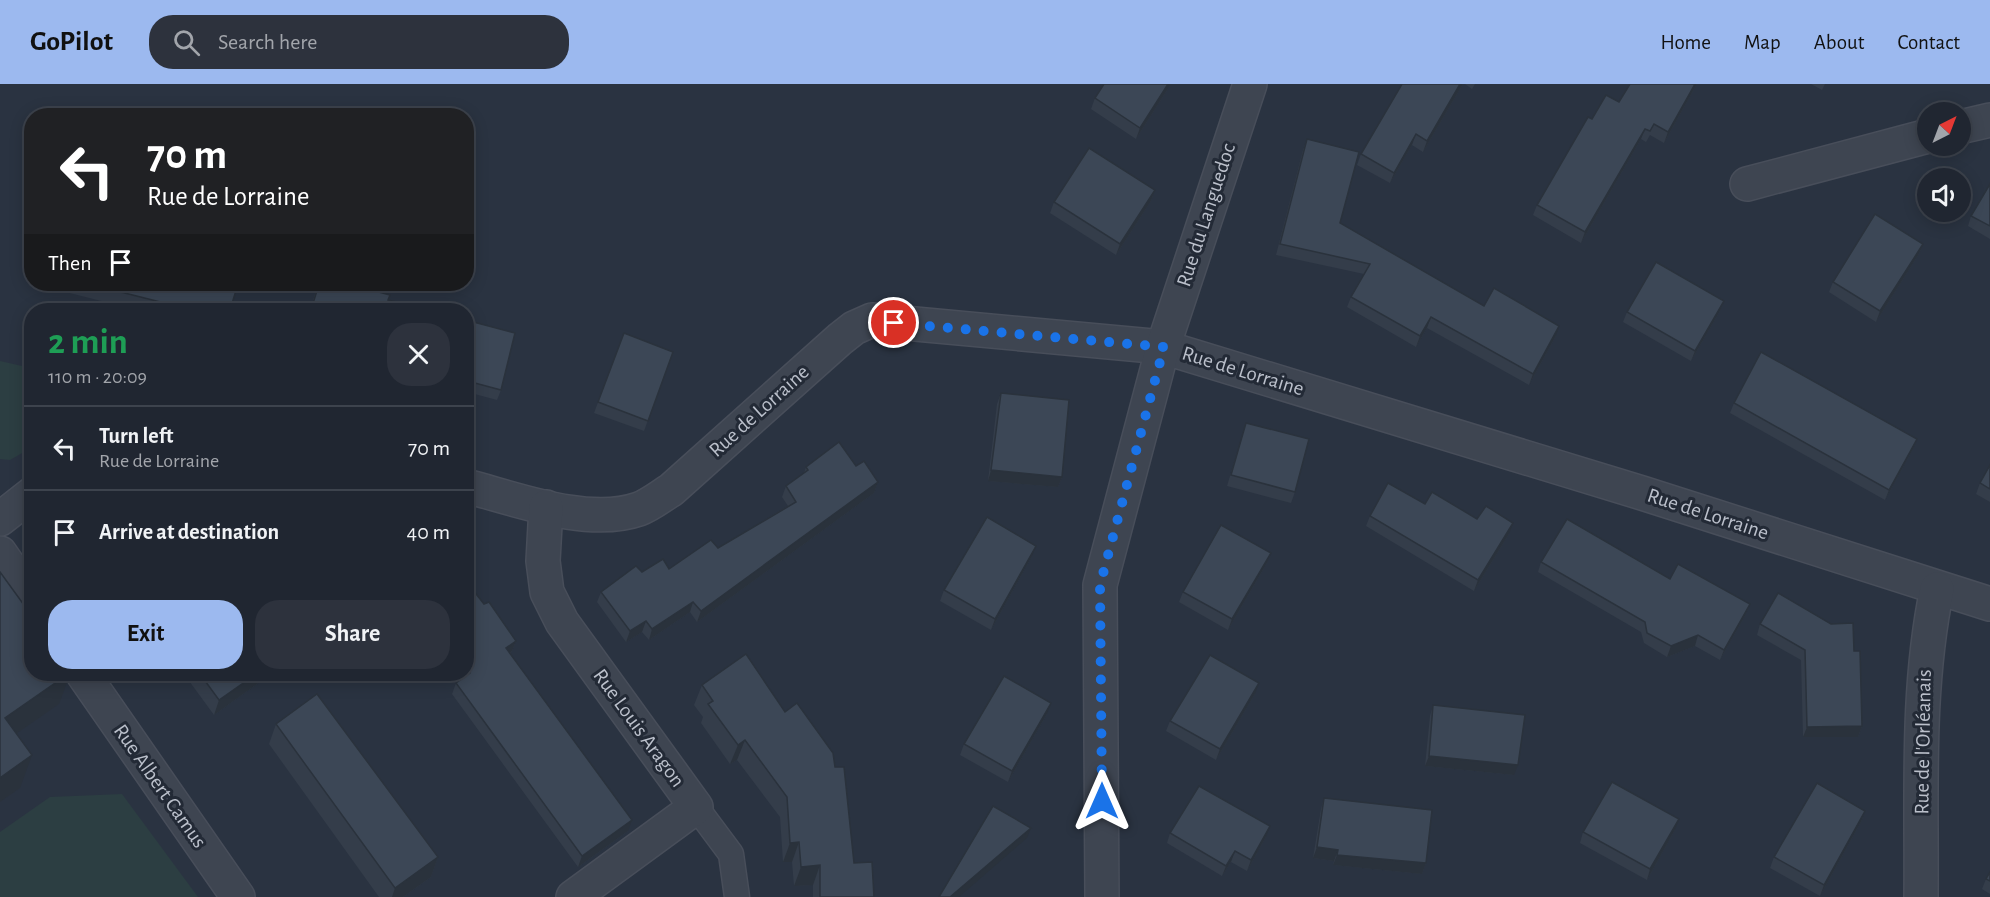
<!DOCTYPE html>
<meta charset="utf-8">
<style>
body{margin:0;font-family:"Alegreya Sans",sans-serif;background:#2d323d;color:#f1f3f6;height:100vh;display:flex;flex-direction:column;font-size:22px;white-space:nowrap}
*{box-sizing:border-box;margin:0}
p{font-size:20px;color:#a2a5ab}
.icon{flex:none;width:33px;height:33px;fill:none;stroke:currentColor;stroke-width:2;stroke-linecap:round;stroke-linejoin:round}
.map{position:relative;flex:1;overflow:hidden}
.details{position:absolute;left:24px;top:219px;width:450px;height:378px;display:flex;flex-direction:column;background:#202631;border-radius:24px;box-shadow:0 3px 15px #0003,0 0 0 2px #3d434d}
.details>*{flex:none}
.guide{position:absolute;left:24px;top:24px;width:450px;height:183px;border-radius:24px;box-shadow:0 3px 15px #0003,0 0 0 2px #3d434d;background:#202124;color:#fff;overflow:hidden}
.needle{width:39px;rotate:42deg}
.buttons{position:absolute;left:1917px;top:18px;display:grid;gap:12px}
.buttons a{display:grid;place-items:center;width:54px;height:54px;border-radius:50%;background:#202631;box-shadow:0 3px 15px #0003,0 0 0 2px #3d434d;font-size:30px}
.pin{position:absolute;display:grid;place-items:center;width:51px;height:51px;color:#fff;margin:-26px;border:3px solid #fff;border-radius:50%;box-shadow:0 2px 6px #0007}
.me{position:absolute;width:66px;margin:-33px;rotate:0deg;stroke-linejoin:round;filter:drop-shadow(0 0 4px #0008)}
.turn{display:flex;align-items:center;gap:21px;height:126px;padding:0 24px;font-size:27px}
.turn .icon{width:78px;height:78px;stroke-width:2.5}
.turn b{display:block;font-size:42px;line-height:51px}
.then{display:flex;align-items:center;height:57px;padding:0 24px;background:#0003;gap:12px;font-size:22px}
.round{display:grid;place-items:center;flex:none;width:63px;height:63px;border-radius:24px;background:#2d323d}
.head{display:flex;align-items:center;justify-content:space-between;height:102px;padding:0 24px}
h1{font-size:36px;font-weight:700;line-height:45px;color:#1e9e55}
.button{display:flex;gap:12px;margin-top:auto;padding:12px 24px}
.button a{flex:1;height:69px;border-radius:24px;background:#9cb9ef;color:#111;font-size:24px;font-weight:700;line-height:69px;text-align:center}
.button a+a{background:#2d323d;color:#f1f3f6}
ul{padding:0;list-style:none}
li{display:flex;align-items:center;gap:18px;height:84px;padding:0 24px;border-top:2px solid #3d434d}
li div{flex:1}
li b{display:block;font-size:22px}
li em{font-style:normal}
header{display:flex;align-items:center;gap:36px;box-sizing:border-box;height:84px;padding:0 30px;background:#9cb9ef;color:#111}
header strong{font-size:28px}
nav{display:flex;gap:33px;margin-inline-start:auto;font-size:21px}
.search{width:420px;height:54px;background:#2d323d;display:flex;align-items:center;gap:15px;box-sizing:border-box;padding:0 21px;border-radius:24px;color:#a2a5ab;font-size:22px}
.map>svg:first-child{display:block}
.green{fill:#2c3e42}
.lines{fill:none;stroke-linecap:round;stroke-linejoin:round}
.lane-casing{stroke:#484e5a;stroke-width:27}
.street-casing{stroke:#484e5a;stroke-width:36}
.lane{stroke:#3e4551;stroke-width:24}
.street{stroke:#3e4551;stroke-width:33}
.wall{fill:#343d4a}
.shaded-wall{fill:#2a323c}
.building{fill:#3c4756;stroke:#2a323c;stroke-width:1.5}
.route{stroke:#1a73e8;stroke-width:10;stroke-dasharray:0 18}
.labels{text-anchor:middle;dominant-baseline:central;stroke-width:6;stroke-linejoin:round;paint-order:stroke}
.street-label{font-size:21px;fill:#bbc0cb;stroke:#232a36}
</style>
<header>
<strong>GoPilot</strong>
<div class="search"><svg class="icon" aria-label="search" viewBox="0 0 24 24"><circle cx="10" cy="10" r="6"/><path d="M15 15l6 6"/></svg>Search here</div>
<nav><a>Home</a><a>Map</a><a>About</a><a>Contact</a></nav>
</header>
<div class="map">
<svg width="1990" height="813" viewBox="0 0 1990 813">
<rect width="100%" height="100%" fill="#2a3341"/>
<g class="green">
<polygon points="0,277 31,284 31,364 10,376 0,375"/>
<polygon points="122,710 198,813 0,813 0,748 50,713"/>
</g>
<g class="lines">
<defs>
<polyline id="lane" points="696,723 731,770 737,813"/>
<g id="street">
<polyline points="1960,43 1990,36"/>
<polyline points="1747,100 1928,52"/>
<path d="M466,402C516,415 588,443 639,425C650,421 661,412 671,406L840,255L854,244L872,236L1163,263L1642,409L1990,520"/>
<polyline points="546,423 543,477 547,508 562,538 696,723 573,813"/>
<polyline points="0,435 32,410"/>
<polyline points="0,469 32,515"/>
<polyline points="83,590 238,813"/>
<polyline points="1102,813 1100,501 1163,263 1250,0"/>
<path d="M1921,813C1922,710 1916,606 1937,505"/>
</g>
</defs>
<use href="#lane" class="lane-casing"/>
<use href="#street" class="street-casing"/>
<use href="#lane" class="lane"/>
<use href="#street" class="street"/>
</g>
<g class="wall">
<polygon points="1171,0 1136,55 1091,25 1095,14"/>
<polygon points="1402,0 1463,0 1423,68 1412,61 1390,99 1357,81 1361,70"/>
<polygon points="1465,0 1475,0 1472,5"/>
<polygon points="1697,0 1664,59 1650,51 1646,58 1641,55 1581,159 1533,131 1537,121 1619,18"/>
<polygon points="1811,0 1825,0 1822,6"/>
<polygon points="1307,55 1340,139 1484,222 1556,252 1529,301 1427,244 1416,263 1347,223 1351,213 1364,190 1276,171 1303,66"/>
<polygon points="1990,100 1990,155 1968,142 1971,132"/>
<polygon points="1155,106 1151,117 1116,171 1050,129 1054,118"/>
<polygon points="1923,160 1919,170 1876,238 1829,208 1833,198"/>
<polygon points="32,186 32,199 28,198"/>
<polygon points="34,200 238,200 230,226 137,226"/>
<polygon points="318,200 349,200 388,216 429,226 310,226"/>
<polygon points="1724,217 1720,227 1691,277 1623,238 1627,228"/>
<polygon points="466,236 501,306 497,316 467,308 468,301 466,300"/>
<polygon points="624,249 673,268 644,347 594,329"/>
<polygon points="1001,309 1062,393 1058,403 988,397 997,320"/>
<polygon points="1734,319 1917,355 1913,365 1885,416 1730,329"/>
<polygon points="1246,339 1295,408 1291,419 1227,402"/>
<polygon points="1990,381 1990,418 1976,410 1980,399"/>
<polygon points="856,382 878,398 874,409 697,538 690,528 649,556 642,548 626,558 597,518 601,508 642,488 669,485 718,464 788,422 782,413 786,402 804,389 806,383"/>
<polygon points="1425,420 1509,450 1474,507 1366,442 1370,432"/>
<polygon points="1271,469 1267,479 1228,546 1179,518 1183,508"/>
<polygon points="1032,472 991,546 940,517 944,506"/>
<polygon points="1541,478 1670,495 1750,520 1746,530 1720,576 1695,562 1667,573 1644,559 1641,548 1538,488"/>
<polygon points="466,511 484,520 516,557 512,567 510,569 628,747 578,783 452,610 456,599 462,595 458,590 466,590"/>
<polygon points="1760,540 1854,567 1862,642 1858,653 1803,653 1801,576 1757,551"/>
<polygon points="184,590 263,590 260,598 214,631"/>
<polygon points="702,601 785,628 835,683 854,779 874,813 813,813 813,801 794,802 792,778 783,778 780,733 737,676 730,680 701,639 703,633 694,621"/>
<polygon points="1255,610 1216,676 1166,647 1170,637"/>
<polygon points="1433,621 1514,691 1425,682 1430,632"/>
<polygon points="1047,630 1008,698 960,671 964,660"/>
<polygon points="276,640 438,773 431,793 403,813 379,813 269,660"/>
<polygon points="1324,714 1426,779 1422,790 1333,781 1334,777 1313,774 1321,725"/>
<polygon points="1865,727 1861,738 1820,812 1770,784 1774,773"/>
<polygon points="1675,746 1647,796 1580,759 1583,748"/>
<polygon points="1170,749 1266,753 1247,787 1231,778 1222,792 1167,759"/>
<polygon points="1990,788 1990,810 1982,805 1986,795"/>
</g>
<g class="shaded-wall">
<polygon points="1168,0 1171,0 1136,55 1140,44"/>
<polygon points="1460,0 1463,0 1423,68 1427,57"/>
<polygon points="1695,0 1697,0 1664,59 1668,48"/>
<polygon points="1645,45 1641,55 1581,159 1585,148"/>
<polygon points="1416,50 1412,61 1390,99 1394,89"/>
<polygon points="1155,106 1151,117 1116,171 1120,160"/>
<polygon points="1923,160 1919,170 1876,238 1880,227"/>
<polygon points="1724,217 1720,227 1691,277 1695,267"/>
<polygon points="1431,233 1427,244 1416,263 1420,252"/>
<polygon points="1559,242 1556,252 1529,301 1533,290"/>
<polygon points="1917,355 1913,365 1885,416 1889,406"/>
<polygon points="991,386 1062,393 1058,403 988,397"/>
<polygon points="878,398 874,409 697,538 701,527"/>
<polygon points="1513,439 1509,450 1474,507 1478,496"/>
<polygon points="1036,462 1032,472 991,546 995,535"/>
<polygon points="1271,469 1267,479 1228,546 1232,535"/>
<polygon points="693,518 690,528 649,556 652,545"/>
<polygon points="1750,520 1746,530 1720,576 1724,566"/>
<polygon points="646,537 642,548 626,558 630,547"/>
<polygon points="1698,551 1695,562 1667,573 1671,562"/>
<polygon points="516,557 512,567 502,574 506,564"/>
<polygon points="68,590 70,590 59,620 0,661 5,634"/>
<polygon points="256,590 263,590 260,598 214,631 219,616"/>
<polygon points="1259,599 1255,610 1216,676 1220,665"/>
<polygon points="1051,619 1047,630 1008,698 1012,687"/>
<polygon points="1862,642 1858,653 1803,653 1807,643"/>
<polygon points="745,656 737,676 730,680 738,661"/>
<polygon points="32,671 20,704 0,718 0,694"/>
<polygon points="1429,672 1518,681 1514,691 1425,682"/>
<polygon points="1865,727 1861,738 1820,812 1824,801"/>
<polygon points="1679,735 1675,746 1647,796 1650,785"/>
<polygon points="632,736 628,747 578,783 582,772"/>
<polygon points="1270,742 1266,753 1247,787 1251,776"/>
<polygon points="1031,744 1027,754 959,813 950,813"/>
<polygon points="799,758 792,778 783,778 790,759"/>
<polygon points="1317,763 1338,766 1334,777 1313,774"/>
<polygon points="1235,767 1231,778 1222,792 1226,782"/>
<polygon points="1337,771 1426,779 1422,790 1333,781"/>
<polygon points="438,773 431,793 403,813 392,813 395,804"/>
<polygon points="820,781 813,801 794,802 801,783"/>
</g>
<g class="building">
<polygon points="1104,0 1168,0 1140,44 1095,14"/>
<polygon points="1402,0 1460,0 1427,57 1416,50 1394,89 1361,70"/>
<polygon points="1630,0 1695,0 1668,48 1654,40 1650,47 1645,45 1585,148 1537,121 1588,33 1592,35 1606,11 1619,18"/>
<polygon points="1307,55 1359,68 1340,139 1484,222 1494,204 1559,242 1533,290 1431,233 1420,252 1351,213 1370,180 1280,160"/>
<polygon points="1089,64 1155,106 1120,160 1054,118"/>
<polygon points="1990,100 1990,142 1971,132"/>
<polygon points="1875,130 1923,160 1880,227 1833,198"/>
<polygon points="1656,178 1724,217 1695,267 1627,228"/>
<polygon points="89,200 238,200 230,226 192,226"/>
<polygon points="319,200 349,200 390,211 388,216 429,226 311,226"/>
<polygon points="466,236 515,249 501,306 471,298 472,290 466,289"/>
<polygon points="624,249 673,268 648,337 598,318"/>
<polygon points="1761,268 1917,355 1889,406 1734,319"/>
<polygon points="1001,309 1069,316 1062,393 991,386"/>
<polygon points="1246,339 1309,355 1295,408 1231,391"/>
<polygon points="839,358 856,382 864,377 878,398 701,527 693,518 652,545 646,537 630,547 601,508 636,482 642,488 663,475 669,485 711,456 718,464 796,418 786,402 808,386 806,383"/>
<polygon points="1990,381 1990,405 1980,399"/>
<polygon points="1388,399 1425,420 1432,408 1477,435 1486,422 1513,439 1478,496 1370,432"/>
<polygon points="987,433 1036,462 995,535 944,506"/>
<polygon points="1567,435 1670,495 1678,480 1750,520 1724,566 1698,551 1671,562 1647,549 1645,538 1541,478"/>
<polygon points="1221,441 1271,469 1232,535 1183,508"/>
<polygon points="0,488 32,532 32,590 68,590 5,634 32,671 0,694"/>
<polygon points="473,506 484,520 489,518 516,557 506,564 632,736 582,772 456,599 470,589 466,585 466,511"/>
<polygon points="1778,509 1831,540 1853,539 1854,567 1860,567 1862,642 1807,643 1805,566 1760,540"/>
<polygon points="746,570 785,628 797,619 833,669 835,683 844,683 854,779 872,778 874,813 820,813 820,781 801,783 799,758 790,759 787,713 745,656 738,661 708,620 713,617 702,601"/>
<polygon points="1210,571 1259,599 1220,665 1170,637"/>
<polygon points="200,590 256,590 219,616"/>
<polygon points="1004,592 1051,619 1012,687 964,660"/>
<polygon points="317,610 438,773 395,804 276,640"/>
<polygon points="1433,621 1525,631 1518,681 1429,672"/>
<polygon points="1612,698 1679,735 1650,785 1583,748"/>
<polygon points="1817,699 1865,727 1824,801 1774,773"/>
<polygon points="1199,702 1270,742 1251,776 1235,767 1226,782 1170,749"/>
<polygon points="1324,714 1432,726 1426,779 1337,771 1338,766 1317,763"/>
<polygon points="993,722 1031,744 950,813 939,813"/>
<polygon points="1990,788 1990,797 1986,795"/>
</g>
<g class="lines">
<polyline class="route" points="894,239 1164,263 1100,501 1102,717"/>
</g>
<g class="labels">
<g class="street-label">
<text transform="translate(1206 131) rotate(-72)">Rue du Languedoc</text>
<text transform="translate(1243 287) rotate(17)">Rue de Lorraine</text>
<text transform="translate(759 327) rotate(-42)">Rue de Lorraine</text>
<text transform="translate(1708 430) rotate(18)">Rue de Lorraine</text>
<text transform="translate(639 644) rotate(54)">Rue Louis Aragon</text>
<text transform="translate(1923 658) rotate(-89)">Rue de l'Orléanais</text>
<text transform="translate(160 702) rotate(55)">Rue Albert Camus</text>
</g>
</g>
</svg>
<div class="buttons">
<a><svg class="needle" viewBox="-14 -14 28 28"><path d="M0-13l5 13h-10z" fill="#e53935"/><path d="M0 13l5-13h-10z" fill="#a2a5ab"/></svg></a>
<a><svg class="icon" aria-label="sound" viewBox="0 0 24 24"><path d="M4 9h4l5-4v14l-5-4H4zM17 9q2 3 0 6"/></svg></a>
</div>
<div class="pin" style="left:894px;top:239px;background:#d93025"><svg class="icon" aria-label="arrive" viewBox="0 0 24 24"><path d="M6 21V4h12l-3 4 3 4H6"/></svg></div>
<svg class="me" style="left:1102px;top:717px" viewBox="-20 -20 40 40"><path d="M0-17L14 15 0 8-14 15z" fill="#1a73e8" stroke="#fff" stroke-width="4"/></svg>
<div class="guide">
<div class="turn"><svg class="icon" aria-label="left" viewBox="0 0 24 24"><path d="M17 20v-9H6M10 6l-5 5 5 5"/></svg><div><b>70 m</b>Rue de Lorraine</div></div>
<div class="then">Then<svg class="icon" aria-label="arrive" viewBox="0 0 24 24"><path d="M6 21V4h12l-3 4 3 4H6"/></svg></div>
</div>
<section class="details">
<div class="head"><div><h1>2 min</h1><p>110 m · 20:09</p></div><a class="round"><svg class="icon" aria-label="close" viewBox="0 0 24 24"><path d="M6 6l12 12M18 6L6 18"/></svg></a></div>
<ul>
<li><svg class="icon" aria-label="left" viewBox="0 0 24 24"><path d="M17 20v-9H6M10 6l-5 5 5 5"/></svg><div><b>Turn left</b><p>Rue de Lorraine</p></div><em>70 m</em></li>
<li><svg class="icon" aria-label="arrive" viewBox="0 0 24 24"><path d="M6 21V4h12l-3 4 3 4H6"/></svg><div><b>Arrive at destination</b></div><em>40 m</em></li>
</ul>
<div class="button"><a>Exit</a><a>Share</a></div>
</section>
</div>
